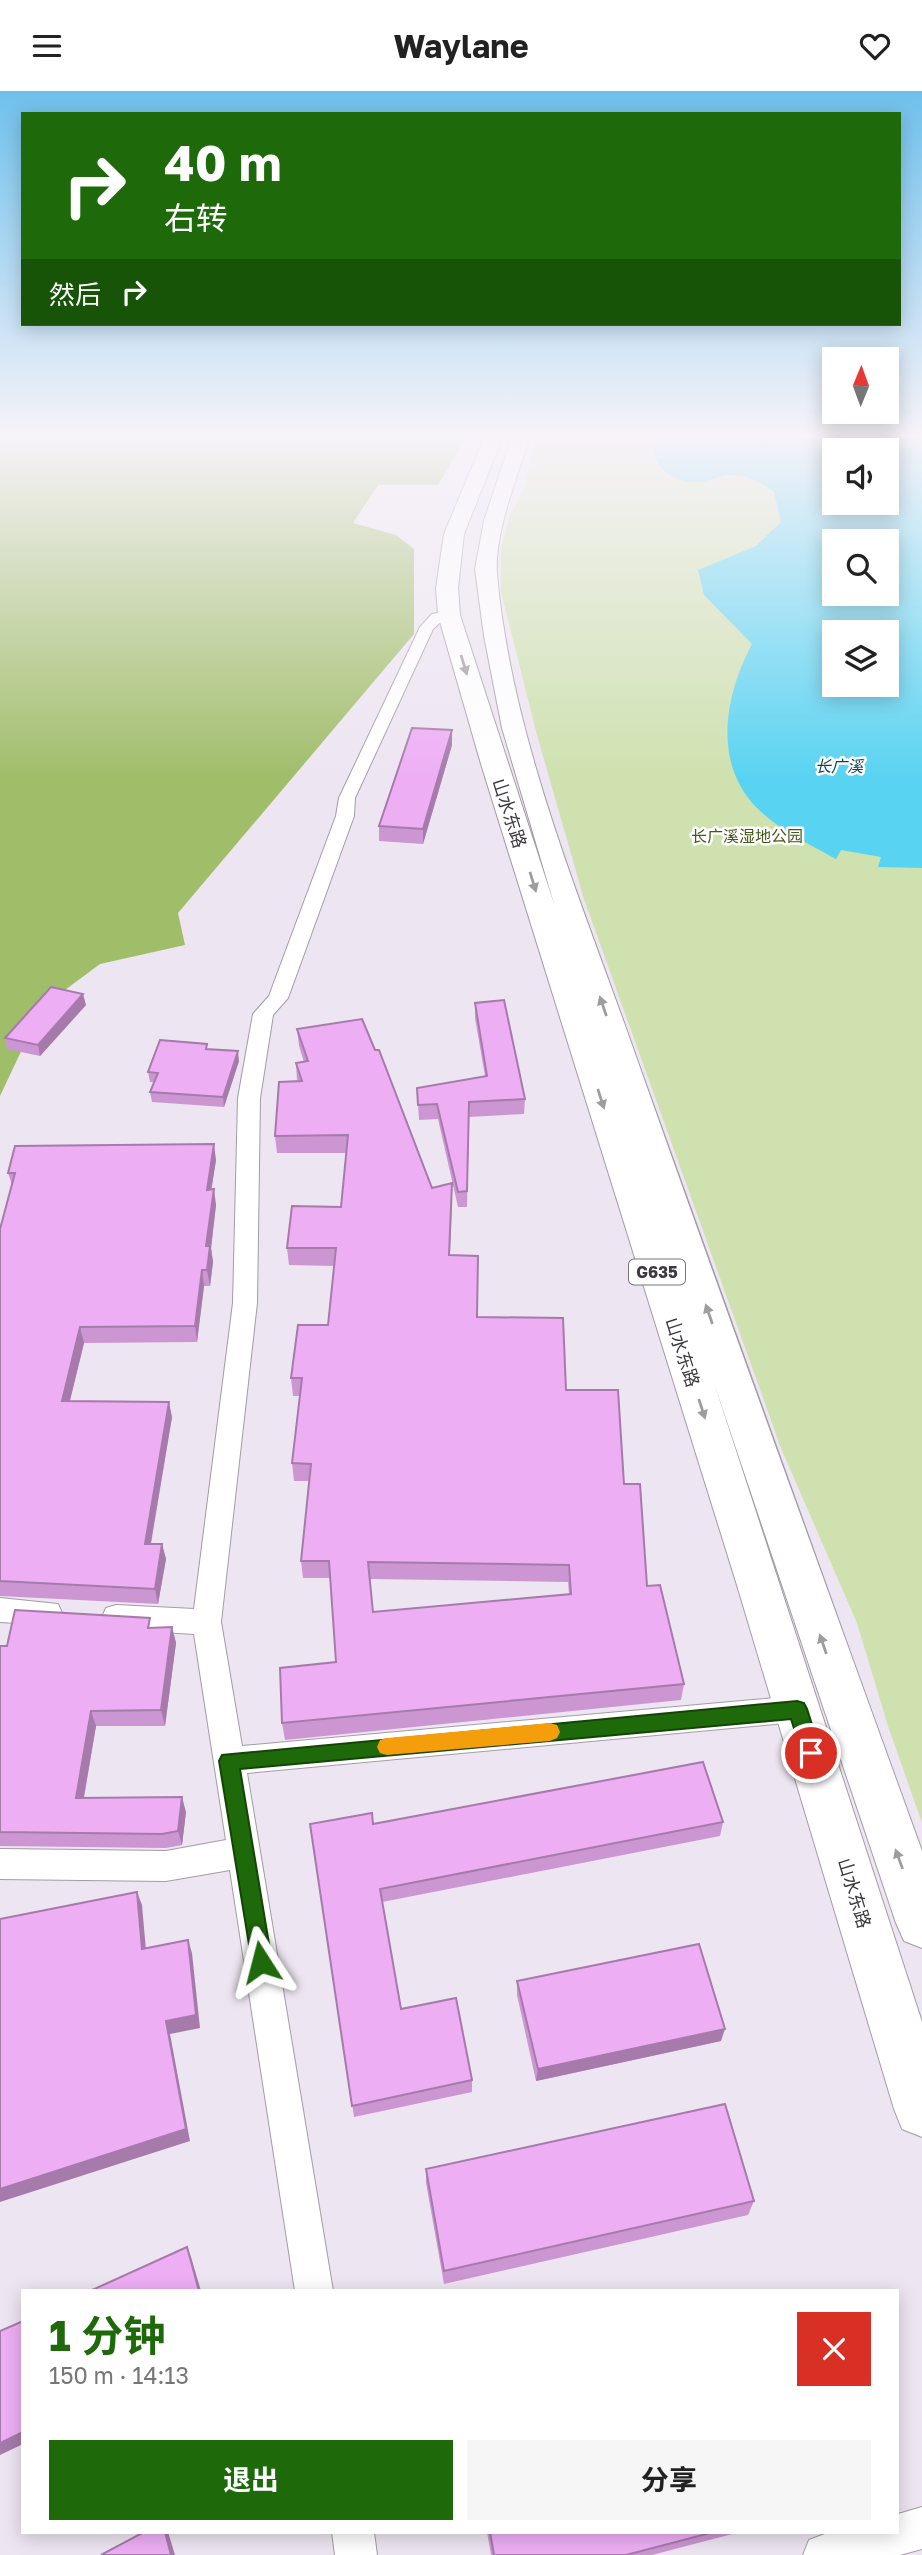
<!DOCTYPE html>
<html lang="zh">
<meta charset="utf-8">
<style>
body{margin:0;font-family:"Golos Text","Noto Sans SC",sans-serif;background:#f6f6f6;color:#222;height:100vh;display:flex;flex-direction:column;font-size:26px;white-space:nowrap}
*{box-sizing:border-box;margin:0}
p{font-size:23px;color:#767676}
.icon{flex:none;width:38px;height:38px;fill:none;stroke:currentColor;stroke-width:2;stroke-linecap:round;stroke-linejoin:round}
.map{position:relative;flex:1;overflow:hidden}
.side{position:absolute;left:21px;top:2198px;width:878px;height:245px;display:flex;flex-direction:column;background:#fff;border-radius:0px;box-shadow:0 4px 18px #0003}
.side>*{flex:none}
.guide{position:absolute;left:21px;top:21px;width:880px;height:214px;border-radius:0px;box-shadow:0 4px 18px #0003;background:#1e6a0a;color:#fff;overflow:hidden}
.needle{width:46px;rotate:1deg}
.controls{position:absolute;left:822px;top:256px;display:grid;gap:14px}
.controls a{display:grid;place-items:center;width:77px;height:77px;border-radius:0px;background:#fff;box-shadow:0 4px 18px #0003;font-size:35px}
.pin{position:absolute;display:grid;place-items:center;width:60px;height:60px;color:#fff;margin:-30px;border:4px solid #fff;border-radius:50%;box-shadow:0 2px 7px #0007}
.me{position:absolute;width:77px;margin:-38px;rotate:351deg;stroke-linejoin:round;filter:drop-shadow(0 0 5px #0008)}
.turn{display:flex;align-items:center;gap:24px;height:147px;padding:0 28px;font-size:32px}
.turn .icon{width:91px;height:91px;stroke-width:2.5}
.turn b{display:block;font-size:49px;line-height:60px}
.then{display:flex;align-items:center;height:66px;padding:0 28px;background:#0003;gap:14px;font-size:26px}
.round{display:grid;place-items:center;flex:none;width:74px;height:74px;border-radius:0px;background:#f6f6f6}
.summary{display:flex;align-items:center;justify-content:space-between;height:119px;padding:0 28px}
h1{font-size:42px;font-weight:700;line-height:52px;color:#1e6a0a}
.button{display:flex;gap:14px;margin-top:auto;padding:14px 28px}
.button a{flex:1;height:80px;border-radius:0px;background:#1e6a0a;color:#fff;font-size:28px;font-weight:700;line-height:80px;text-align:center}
.button a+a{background:#f6f6f6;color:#222}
header{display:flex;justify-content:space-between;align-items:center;height:91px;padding:0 28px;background:#fff;font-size:32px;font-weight:700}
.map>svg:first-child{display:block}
.green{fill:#cee1ae;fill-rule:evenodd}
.forest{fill:#a0bd69}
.water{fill:#58d3f1;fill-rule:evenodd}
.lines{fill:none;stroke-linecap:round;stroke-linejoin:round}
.street-casing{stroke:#a39ca7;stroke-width:2}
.highway-casing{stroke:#a39ca7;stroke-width:2}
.street{fill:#fff;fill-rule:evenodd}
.highway{fill:#fff;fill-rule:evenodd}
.wall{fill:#cc96d2;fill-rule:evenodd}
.shaded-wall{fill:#a67aab}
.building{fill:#edaef4;stroke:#a67aab;stroke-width:2;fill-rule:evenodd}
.oneway{fill:#9e9c9f}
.route{fill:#1e6a0a;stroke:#144506;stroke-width:2}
.slow{fill:#f59e0b}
.labels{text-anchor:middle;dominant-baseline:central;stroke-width:5;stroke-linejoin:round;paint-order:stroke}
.far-water-label{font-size:16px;font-style:italic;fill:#0e4552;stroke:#fff}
.far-park-label{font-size:16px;fill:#46591d;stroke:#fff}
.shield{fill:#fff;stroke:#777579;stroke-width:2}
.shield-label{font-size:16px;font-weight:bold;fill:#3d3a3f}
.street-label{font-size:18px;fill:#3d3a3f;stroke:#fff}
</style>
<header><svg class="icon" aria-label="menu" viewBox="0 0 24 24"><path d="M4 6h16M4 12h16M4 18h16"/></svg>Waylane<svg class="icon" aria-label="heart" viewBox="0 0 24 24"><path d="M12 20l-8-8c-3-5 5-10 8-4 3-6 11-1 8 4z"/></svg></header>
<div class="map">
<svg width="922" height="2464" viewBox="0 0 922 2464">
<rect width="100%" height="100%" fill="#ede5f1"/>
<path class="green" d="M536,345H922V1732L888,1635L857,1532L781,1357L584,808L537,644L501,501V459L509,427L524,398ZM835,359H887V411H835ZM835,450H887V502H835ZM835,541H887V593H835Z"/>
<polygon class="forest" points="0,345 467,345 438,394 378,394 353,432 396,444 414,458 414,543 178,822 185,854 100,873 42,916 0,1005"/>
<path class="water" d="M663,345H922V777L878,776L881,766L841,759L836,768C809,753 777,738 755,715C712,669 726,602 752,553L704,504L698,479L756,455L781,431L774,401C760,391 748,384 730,384C719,384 709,391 698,391C677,392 657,380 653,360ZM835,359H887V411H835ZM835,450H887V502H835ZM835,541H887V593H835Z"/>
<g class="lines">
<defs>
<g id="street">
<polygon points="449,520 456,524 442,530 433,538 355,707 354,725 288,907 273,924 260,1007 257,1212 221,1531 242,1655 797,1605 808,1609 812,1618 808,1627 797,1631 247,1682 333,2200 295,2200 230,1779 166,1790 0,1788 0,1758 166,1760 226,1749 194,1543 116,1538 106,1535 102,1526 106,1517 116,1514 194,1518 233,1212 238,1007 253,923 269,905 336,725 339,707 420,536 432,523"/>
<polygon points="0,1507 58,1513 62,1522 58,1531 48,1534 0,1531"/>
<polygon points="922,2416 922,2458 900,2464 803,2464 809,2449 830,2441 898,2441 898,2423"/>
<polygon points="332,2441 374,2441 377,2464 335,2464"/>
</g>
<path id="highway" d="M485,345H503L464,443L458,497L460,524L555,816L502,637L484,545L475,478L484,430L512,345H530C518,385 494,441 497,483C512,651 583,813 638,971C731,1234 827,1497 922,1760V1857L904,1850L896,1832L714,1292L922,1931V2046L902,2038L894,2018L736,1491L481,673L438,524L436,497L444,443Z"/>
</defs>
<use href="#street" class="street-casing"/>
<use href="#highway" class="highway-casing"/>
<use href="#street" class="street"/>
<use href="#highway" class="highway"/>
</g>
<g class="wall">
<polygon points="452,639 452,654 423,753 379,750 379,735"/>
<polygon points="475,912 525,1008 524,1023 469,1026 467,1116 458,1116 438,1028 419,1029 417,997 485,985 475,927"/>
<polygon points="86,914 40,965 7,958 5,947"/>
<path d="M297,938L432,1097L452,1109L450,1164L477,1226L566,1299L624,1393L647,1495L684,1593L681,1609L285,1649L282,1632L336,1571L330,1487H303L301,1470L309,1390H294L292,1372L300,1305H293L291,1287L328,1234L334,1175L289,1174L287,1157L341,1116L347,1062H277L275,1045L297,990L296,972L304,971L299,955ZM370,1488L568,1491L569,1503L373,1521Z"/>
<polygon points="208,958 239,970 224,1016 152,1011 150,1001 154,991 150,991 148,981"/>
<polygon points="216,1069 211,1098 216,1114 211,1157 213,1171 210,1195 204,1195 197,1251 84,1252 70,1310 172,1326 151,1453 162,1453 166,1468 158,1513 0,1505 0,1138 12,1094 8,1082"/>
<polygon points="172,1536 176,1552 165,1635 96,1635 84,1707 186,1721 182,1754 166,1757 0,1755 0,1555 152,1537"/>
<polygon points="723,1731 720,1745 382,1811 401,1918 472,1989 472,2001 354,2026 310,1733"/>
<polygon points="517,1890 721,1950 536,1990 517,1904"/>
<polygon points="426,2078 754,2110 748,2124 444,2193 426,2092"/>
<polygon points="487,2441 740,2441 652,2464 491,2464"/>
</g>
<g class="shaded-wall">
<polygon points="452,639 452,654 423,753 423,738"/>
<polygon points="83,903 86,914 40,965 38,954"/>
<polygon points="238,960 239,970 224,1016 223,1006"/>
<polygon points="214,1053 216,1069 209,1114 207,1099"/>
<polygon points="214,1098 216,1114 211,1157 213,1171 210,1195 207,1179 206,1155"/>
<polygon points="202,1179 204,1195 197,1251 195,1235"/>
<polygon points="80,1236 84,1252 66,1325 62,1310"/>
<polygon points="169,1311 172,1326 148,1468 145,1453"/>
<polygon points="162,1453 166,1468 158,1513 155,1498"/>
<polygon points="172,1536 176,1552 165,1635 161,1619"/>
<polygon points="91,1620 96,1635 81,1722 76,1707"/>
<polygon points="182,1706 186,1721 182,1754 178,1740"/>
<polygon points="137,1801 142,1814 147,1871 142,1858"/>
<polygon points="188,1849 192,1862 200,1937 170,1943 190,2050 0,2111 0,2098 166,1930"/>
<polygon points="725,1938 721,1950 536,1990 538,1978"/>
<polygon points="187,2156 191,2166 201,2200 199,2200"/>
<polygon points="23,2341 23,2353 0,2364 0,2352"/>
<polygon points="165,2441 168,2441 175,2464 171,2464"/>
</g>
<g class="building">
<polygon points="412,637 452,639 423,738 379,735"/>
<polygon points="51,896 83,903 38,954 5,947"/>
<polygon points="504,909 525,1008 469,1011 467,1100 458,1101 437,1013 418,1014 417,997 487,985 475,912"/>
<path d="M362,928L375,959H379L432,1097L452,1092L449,1164L478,1165L477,1226L563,1227L566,1299H618L624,1393H640L647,1495L660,1494L684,1593L282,1632L280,1577L336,1571L329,1470H301L311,1373L292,1372L302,1287H291L298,1234H328L336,1157H287L292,1115L341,1116L348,1044L275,1045L279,991L302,990L296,972L308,970L297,938ZM368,1471L569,1474L571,1503L373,1521Z"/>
<polygon points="160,949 207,953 206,958 238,960 223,1006 150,1001 158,982 148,981"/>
<polygon points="214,1053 207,1099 214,1098 206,1155 210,1155 207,1179 202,1179 195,1235 80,1236 62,1310 169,1311 145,1453 162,1453 155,1498 0,1490 0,1138 15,1082 8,1082 15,1055"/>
<polygon points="15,1519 150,1527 148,1537 172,1536 161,1619 91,1620 76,1707 182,1706 178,1740 162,1743 0,1741 0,1555 7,1555"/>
<polygon points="703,1671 723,1731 380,1798 401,1918 456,1907 472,1989 352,2015 310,1733 372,1722 373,1733"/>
<polygon points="137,1801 142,1858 188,1849 196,1924 166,1930 186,2038 0,2098 0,1828"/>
<polygon points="699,1853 725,1938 538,1978 517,1890"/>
<polygon points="725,2013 754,2110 444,2180 426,2078"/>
<polygon points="187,2156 199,2200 90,2200"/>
<polygon points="23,2230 23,2341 0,2352 0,2240"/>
<polygon points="144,2441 165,2441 171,2464 101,2464"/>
<polygon points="490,2441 714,2441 626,2464 494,2464"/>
</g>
<defs><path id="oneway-solid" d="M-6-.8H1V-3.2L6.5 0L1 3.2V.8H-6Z" transform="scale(1.75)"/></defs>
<g class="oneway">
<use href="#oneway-solid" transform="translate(464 574) rotate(73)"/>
<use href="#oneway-solid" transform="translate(533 791) rotate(73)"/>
<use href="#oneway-solid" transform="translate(603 915) rotate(-109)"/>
<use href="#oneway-solid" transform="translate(601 1008) rotate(72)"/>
<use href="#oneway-solid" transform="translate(709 1223) rotate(-109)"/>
<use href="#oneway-solid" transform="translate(702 1318) rotate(72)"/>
<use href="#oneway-solid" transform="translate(823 1553) rotate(-109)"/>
<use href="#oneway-solid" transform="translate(899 1768) rotate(-110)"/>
</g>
<linearGradient id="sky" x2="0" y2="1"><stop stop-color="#6ec0ec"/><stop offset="0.5" stop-color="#f7f3f9"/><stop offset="1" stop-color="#f7f3f9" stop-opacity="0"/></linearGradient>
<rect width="922" height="690" fill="url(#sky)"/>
<polygon class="route" points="797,1610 804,1612 807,1618 821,1662 819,1668 811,1671 804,1668 791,1628 240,1678 272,1871 269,1878 261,1882 253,1878 219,1670 222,1664"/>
<polygon class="slow" points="550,1632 557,1634 560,1641 557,1647 550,1650 387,1664 380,1662 377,1656 380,1649 387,1647"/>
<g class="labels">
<g class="far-water-label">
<text x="839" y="675">长广溪</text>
</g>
<g class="far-park-label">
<text x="747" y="745">长广溪湿地公园</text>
</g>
<rect class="shield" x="629" y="1168.5" width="56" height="25" rx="5"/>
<g class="shield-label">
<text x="657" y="1181">G635</text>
</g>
<g class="street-label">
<text transform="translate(510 722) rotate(72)">山水东路</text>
<text transform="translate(683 1261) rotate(72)">山水东路</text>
<text transform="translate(855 1802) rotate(73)">山水东路</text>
</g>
</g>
</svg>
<div class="controls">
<a><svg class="needle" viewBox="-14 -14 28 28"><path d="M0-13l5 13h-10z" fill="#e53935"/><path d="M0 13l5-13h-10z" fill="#767676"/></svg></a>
<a><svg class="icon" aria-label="sound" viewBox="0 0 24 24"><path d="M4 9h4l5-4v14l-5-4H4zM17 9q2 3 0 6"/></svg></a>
<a><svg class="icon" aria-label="search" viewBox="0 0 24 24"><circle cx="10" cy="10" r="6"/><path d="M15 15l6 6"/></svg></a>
<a><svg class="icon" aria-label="layers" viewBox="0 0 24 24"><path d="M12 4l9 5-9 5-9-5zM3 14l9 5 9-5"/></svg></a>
</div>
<div class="pin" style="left:811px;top:1662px;background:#d93025"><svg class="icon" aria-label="arrive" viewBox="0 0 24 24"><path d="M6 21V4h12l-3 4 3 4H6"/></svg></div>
<svg class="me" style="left:261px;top:1871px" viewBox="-20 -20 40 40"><path d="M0-17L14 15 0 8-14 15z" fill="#1e6a0a" stroke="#fff" stroke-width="4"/></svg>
<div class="guide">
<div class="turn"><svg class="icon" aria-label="right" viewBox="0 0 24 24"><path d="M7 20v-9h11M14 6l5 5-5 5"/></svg><div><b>40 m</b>右转</div></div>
<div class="then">然后<svg class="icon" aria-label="right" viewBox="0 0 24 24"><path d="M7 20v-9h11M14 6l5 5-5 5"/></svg></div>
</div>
<section class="side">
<div class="summary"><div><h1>1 分钟</h1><p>150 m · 14:13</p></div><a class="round" style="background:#d93025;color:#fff"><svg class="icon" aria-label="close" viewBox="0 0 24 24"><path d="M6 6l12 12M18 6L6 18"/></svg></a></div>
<div class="button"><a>退出</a><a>分享</a></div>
</section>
</div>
